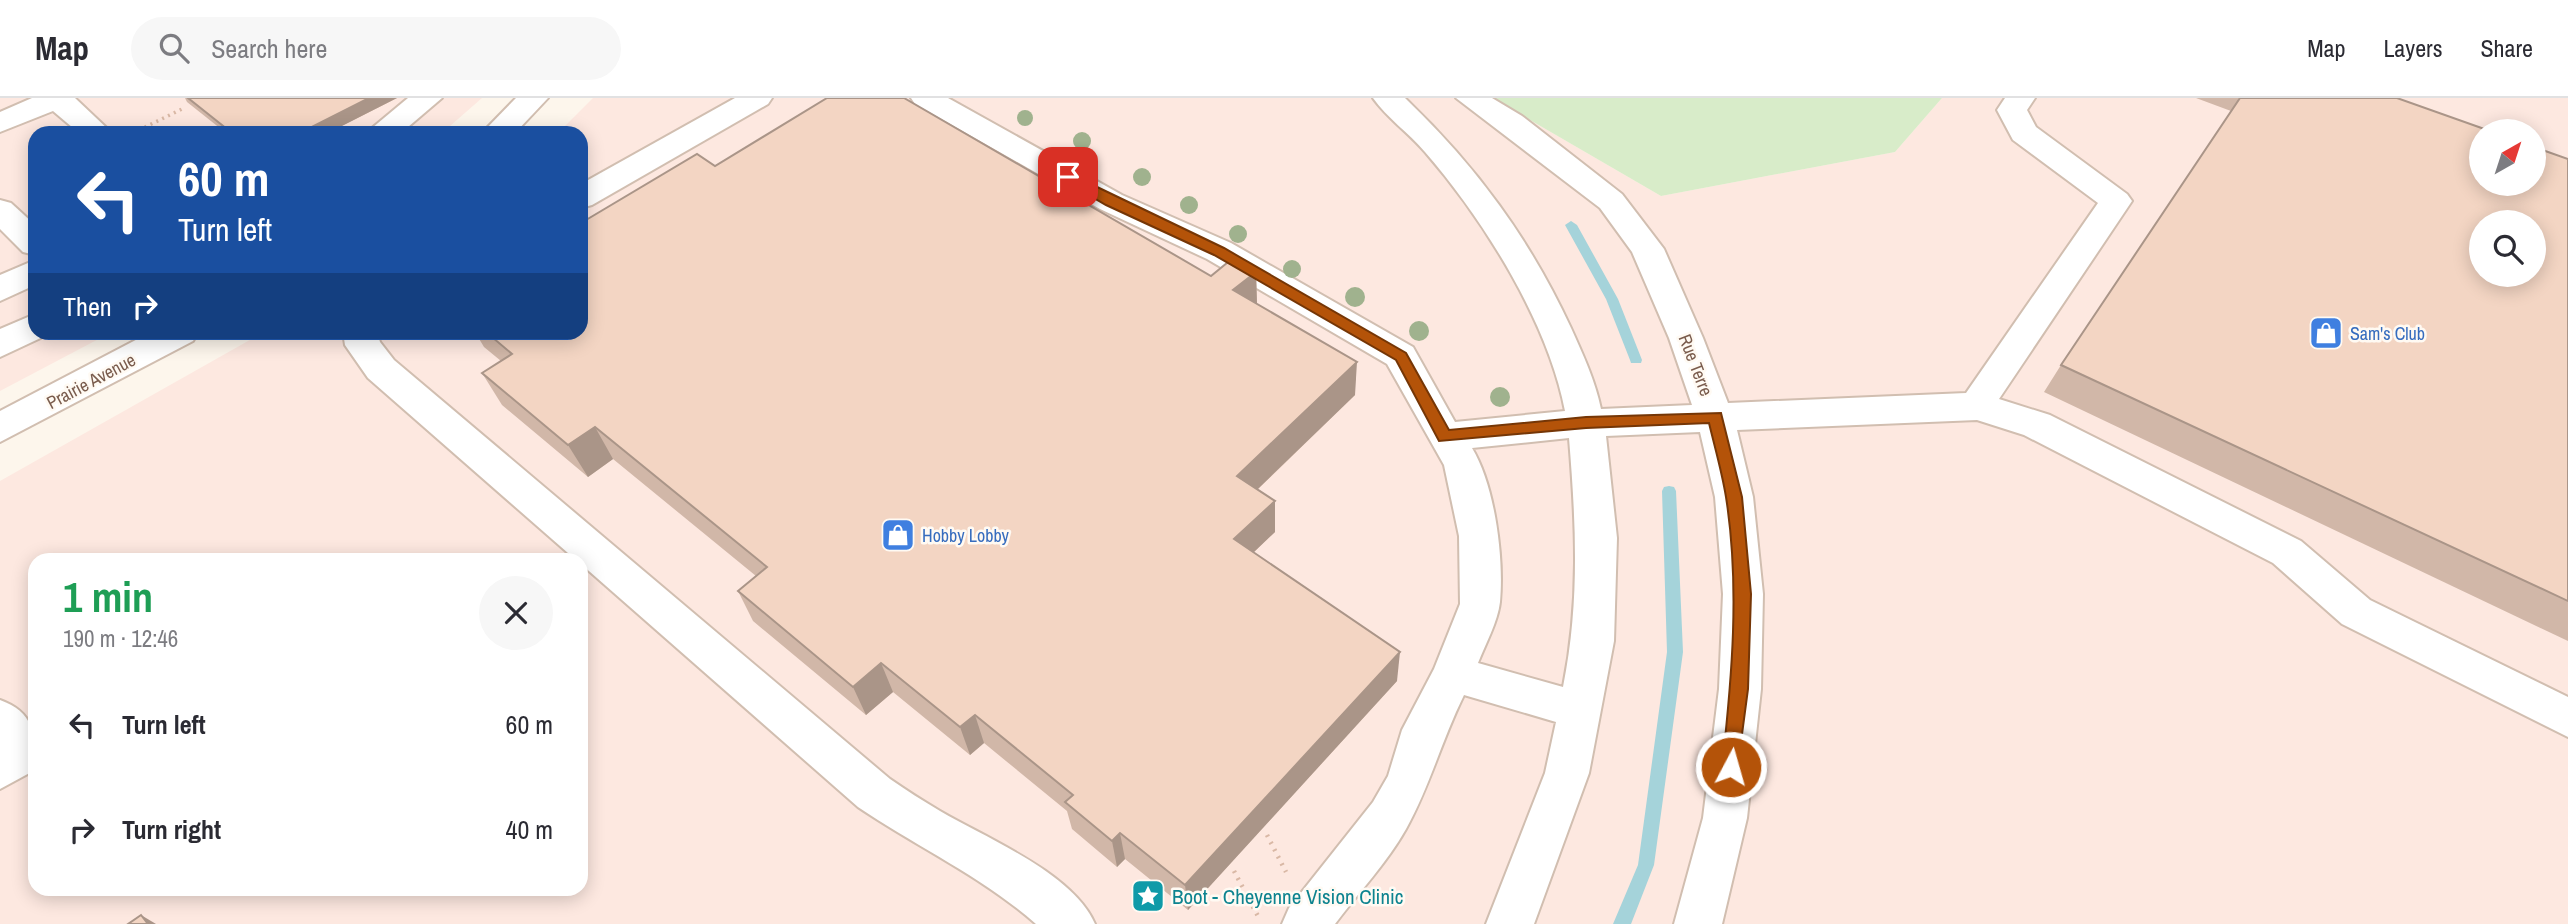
<!DOCTYPE html>
<meta charset="utf-8">
<style>
body{margin:0;font-family:"Archivo Narrow",sans-serif;background:#f7f7f7;color:#2b2b33;height:100vh;display:flex;flex-direction:column;font-size:26px;white-space:nowrap}
*{box-sizing:border-box;margin:0}
p{font-size:23px;color:#7c7c81}
.icon{flex:none;width:38px;height:38px;fill:none;stroke:currentColor;stroke-width:2;stroke-linecap:round;stroke-linejoin:round}
.map{position:relative;flex:1;overflow:hidden}
.panel{position:absolute;left:28px;top:455px;width:560px;height:343px;display:flex;flex-direction:column;background:#fff;border-radius:21px;box-shadow:0 4px 18px #0003}
.panel>*{flex:none}
.hud{position:absolute;left:28px;top:28px;width:560px;height:214px;border-radius:21px;box-shadow:0 4px 18px #0003;background:#1a4fa0;color:#fff;overflow:hidden}
.needle{width:46px;rotate:39deg}
.tools{position:absolute;left:2469px;top:21px;display:grid;gap:14px}
.tools a{display:grid;place-items:center;width:77px;height:77px;border-radius:50%;background:#fff;box-shadow:0 4px 18px #0003;font-size:35px}
.pin{position:absolute;display:grid;place-items:center;width:60px;height:60px;color:#fff;margin:-30px;border-radius:14px;box-shadow:0 4px 10px #0006}
.me{position:absolute;width:77px;margin:-38px;rotate:6deg;stroke-linejoin:round;filter:drop-shadow(0 0 5px #0008)}
.turn{display:flex;align-items:center;gap:24px;height:147px;padding:0 35px;font-size:32px}
.turn .icon{width:91px;height:91px;stroke-width:2.5}
.turn b{display:block;font-size:49px;line-height:60px}
.then{display:flex;align-items:center;height:66px;padding:0 35px;background:#0003;gap:14px;font-size:26px}
.round{display:grid;place-items:center;flex:none;width:74px;height:74px;border-radius:37px;background:#f7f7f7}
.headline{display:flex;align-items:center;justify-content:space-between;height:119px;padding:0 35px}
h1{font-size:42px;font-weight:700;line-height:52px;color:#1e9e55}
ul{padding:0;list-style:none}
li{display:flex;align-items:center;gap:21px;height:105px;padding:0 35px}
li div{flex:1}
li b{display:block;font-size:26px}
li em{font-style:normal}
header{display:flex;align-items:center;gap:42px;box-sizing:border-box;height:98px;padding:0 35px;background:#fff;border-bottom:2px solid #e1e1e2}
header strong{font-size:33px}
nav{display:flex;gap:38px;margin-inline-start:auto;font-size:24px}
.search{width:490px;height:63px;background:#f7f7f7;display:flex;align-items:center;gap:18px;box-sizing:border-box;padding:0 24px;border-radius:38px;color:#7c7c81;font-size:26px}
.map>svg:first-child{display:block}
.commercial{fill:#fde8e0;fill-rule:evenodd}
.green{fill:#d8ecc9}
.lines{fill:none;stroke-linecap:round;stroke-linejoin:round}
.stream{fill:#a5d3da;fill-rule:evenodd}
.minor-casing{stroke:#d1beb0;stroke-width:4}
.path-far1{stroke:#d9b8a5;stroke-width:3.5;stroke-dasharray:2 4.5;stroke-linecap:butt}
.path{stroke:#d9b8a5;stroke-width:4.5;stroke-dasharray:2 6;stroke-linecap:butt}
.minor{fill:#fff;fill-rule:evenodd}
.tree{fill:#a0b28e}
.wall{fill:#d1b7a8}
.shaded-wall{fill:#aa9588}
.building{fill:#f3d5c3;stroke:#aa9588;stroke-width:2;fill-rule:evenodd}
.route{fill:#b45309;stroke:#753606;stroke-width:2}
.labels{text-anchor:middle;dominant-baseline:central;stroke-width:5;stroke-linejoin:round;paint-order:stroke}
.shop-label{font-size:18px;fill:#366cbe;stroke:#fffaf3;text-anchor:start}
.street-label{font-size:18px;fill:#7a5c4d;stroke:#fffaf3}
.near-culture-label{font-size:21px;fill:#0d838f;stroke:#fffaf3;text-anchor:start}
</style>
<header>
<strong>Map</strong>
<div class="search"><svg class="icon" aria-label="search" viewBox="0 0 24 24"><circle cx="10" cy="10" r="6"/><path d="M15 15l6 6"/></svg>Search here</div>
<nav><a>Map</a><a>Layers</a><a>Share</a></nav>
</header>
<div class="map">
<svg width="2568" height="826" viewBox="0 0 2568 826">
<rect width="100%" height="100%" fill="#fdf6ec"/>
<g class="commercial">
<polygon points="0,0 482,0 442,35 35,35 35,234 110,235 0,293"/>
<path d="M593,0H1492L1661,98L1895,54L1942,0H2568V826H0V383L262,235L581,234V35H558ZM2482,33H2534V86H2482ZM2482,124H2534V177H2482ZM35,462H581V791H35Z"/>
</g>
<polygon class="green" points="1492,0 1942,0 1895,54 1661,98"/>
<g class="lines">
<g class="stream">
<polygon points="1571,123 1577,127 1618,201 1642,262 1641,265 1631,265 1630,262 1606,201 1565,127"/>
<polygon points="1669,388 1674,389 1676,393 1683,554 1654,767 1631,826 1613,826 1638,767 1667,554 1662,393 1664,389"/>
</g>
<defs>
<g id="minor">
<polygon points="32,0 75,0 112,35 79,35 53,13 0,34 0,14"/>
<polygon points="408,0 442,0 401,35 366,35"/>
<polygon points="516,0 548,0 515,35 482,35"/>
<polygon points="735,0 772,0 768,6 592,107 581,110 581,86"/>
<path d="M911,0H948L1122,97L1231,145L1413,249L1455,324L1565,313C1548,224 1484,122 1425,54C1409,35 1387,20 1373,0H1405C1477,69 1529,140 1571,230C1583,257 1595,282 1601,311L1692,307L1669,240L1632,154L1600,110L1456,0H1492L1522,18L1622,96L1664,151L1703,240L1728,305L1966,295L2098,105L2013,42L1997,12L2005,0H2035L2027,12L2036,29L2127,96L2132,103L1999,301L2050,317L2301,443L2370,502L2568,599V639L2342,526L2273,465L2024,337L1977,322L1737,332L1753,399L1763,496L1761,591L1747,720L1722,826H1674L1703,720L1719,591L1723,496L1715,399L1700,334L1606,338L1617,440L1614,543L1589,675L1534,826H1486L1545,675L1556,624L1464,597C1442,641 1430,688 1406,731C1387,765 1358,795 1335,826H1282L1289,810L1373,704L1388,678L1402,632L1434,571L1460,506L1459,438L1444,367L1387,266L1207,161L1100,111L915,6ZM1569,340C1576,426 1580,505 1563,589L1478,565C1485,547 1498,523 1500,504C1504,460 1495,388 1472,350Z"/>
<polygon points="0,102 11,105 35,127 35,157 23,154 0,131"/>
<polygon points="35,162 35,187 0,203 0,177"/>
<polygon points="35,216 35,234 49,234 47,237 0,259 0,231"/>
<polygon points="151,234 198,234 193,243 0,344 0,313"/>
<path d="M343,234H377L380,244L394,262L890,681C906,692 923,703 940,713C986,740 1073,775 1095,826H1036C983,779 917,749 858,709L581,466V462H576L368,280L345,247Z"/>
<path d="M0,602C36,615 35,638 35,672L0,691Z"/>
</g>
</defs>
<use href="#minor" class="minor-casing"/>
<polyline class="path-far1" points="133,35 182,11"/>
<g class="path">
<polyline points="1267,737 1286,774"/>
<polyline points="1234,773 1260,822"/>
</g>
<use href="#minor" class="minor"/>
</g>
<g class="tree">
<circle cx="1025" cy="20" r="8"/>
<circle cx="1082" cy="43" r="9"/>
<circle cx="1142" cy="79" r="9"/>
<circle cx="1189" cy="107" r="9"/>
<circle cx="1238" cy="136" r="9"/>
<circle cx="1292" cy="171" r="9"/>
<circle cx="1355" cy="199" r="10"/>
<circle cx="1419" cy="233" r="10"/>
<circle cx="1500" cy="299" r="10"/>
</g>
<g class="wall">
<polygon points="185,0 397,0 328,35 226,35 187,4"/>
<polygon points="2196,0 2397,0 2568,61 2568,543 2044,294 2061,267 2231,13"/>
<polygon points="715,68 1211,178 1256,174 1257,206 1355,297 1257,392 1275,434 1253,455 1397,583 1188,812 1125,761 1117,769 1072,731 1067,713 984,645 970,657 893,594 866,617 753,523 738,493 756,478 613,361 588,379 502,307 482,275 501,263 484,249 475,234 581,234"/>
</g>
<g class="shaded-wall">
<polygon points="369,0 397,0 328,35 300,35"/>
<polygon points="1256,174 1257,207 1233,192"/>
<polygon points="1357,264 1355,297 1238,410 1237,378"/>
<polygon points="595,329 613,361 588,379 568,347"/>
<polygon points="1275,403 1275,434 1235,472 1234,441"/>
<polygon points="1400,554 1397,583 1188,812 1185,787"/>
<polygon points="881,565 893,594 866,617 853,589"/>
<polygon points="975,617 984,645 970,657 960,629"/>
<polygon points="1120,735 1125,761 1117,769 1112,743"/>
<polygon points="141,817 156,826 148,826"/>
</g>
<g class="building">
<polygon points="188,0 369,0 300,35 232,35"/>
<polygon points="827,0 904,0 1211,178 1233,160 1256,174 1233,192 1357,264 1237,378 1275,403 1234,441 1400,554 1185,787 1120,735 1112,743 1065,704 1073,697 975,617 960,629 881,565 853,589 738,493 767,469 595,329 568,347 482,275 512,256 486,234 581,234 581,125 697,56 715,68"/>
<path d="M2240,0H2397L2490,33H2482V86H2534V49L2568,61V503L2061,267ZM2482,124H2534V177H2482Z"/>
<polygon points="141,817 148,826 128,826"/>
</g>
<path class="route" d="M1068,75L1224,150L1406,255L1449,332L1586,319L1721,315L1742,399L1751,496L1748,591L1737,674L1731,677L1725,674L1722,669C1732,580 1740,488 1726,399C1722,374 1715,350 1709,325L1586,330L1439,343L1396,262L1214,157L1106,107L1063,82V76Z"/>
<defs>
<symbol id="shop-square" viewBox="-11 -11 22 22"><rect x="-9" y="-9" width="18" height="18" rx="4" fill="#3f7fe0" stroke="#fffaf3"/><path d="M-5-2.5h2.3a2.7 3.5 0 0 1 5.4 0H5L5.5 6h-11ZM-1.5-2.5h3a1.5 2.3 0 0 0-3 0Z" fill="#fff"/></symbol>
<symbol id="sight-square" viewBox="-11 -11 22 22"><rect x="-9" y="-9" width="18" height="18" rx="4" fill="#0f9aa8" stroke="#fffaf3"/><path d="M0-6L1.8-2.2L6-1.7L2.9 1.2L3.7 5.4L0 3.3L-3.7 5.4L-2.9 1.2L-6-1.7L-1.8-2.2Z" fill="#fff"/></symbol>
</defs>
<g fill-rule="evenodd">
<use href="#shop-square" x="2307" y="216" width="38" height="38"/>
<use href="#shop-square" x="879" y="418" width="38" height="38"/>
<use href="#sight-square" x="1129" y="779" width="38" height="38"/>
</g>
<g class="labels">
<g class="shop-label">
<text x="2350" y="235">Sam's Club</text>
<text x="922" y="437">Hobby Lobby</text>
</g>
<g class="street-label">
<text transform="translate(1696 267) rotate(69)">Rue Terre</text>
<text transform="translate(91 283) rotate(-28)">Prairie Avenue</text>
</g>
<g class="near-culture-label">
<text x="1172" y="798">Boot - Cheyenne Vision Clinic</text>
</g>
</g>
</svg>
<div class="tools">
<a><svg class="needle" viewBox="-14 -14 28 28"><path d="M0-13l5 13h-10z" fill="#e53935"/><path d="M0 13l5-13h-10z" fill="#7c7c81"/></svg></a>
<a><svg class="icon" aria-label="search" viewBox="0 0 24 24"><circle cx="10" cy="10" r="6"/><path d="M15 15l6 6"/></svg></a>
</div>
<div class="pin" style="left:1068px;top:79px;background:#d93025"><svg class="icon" aria-label="arrive" viewBox="0 0 24 24"><path d="M6 21V4h12l-3 4 3 4H6"/></svg></div>
<svg class="me" style="left:1731px;top:669px" viewBox="-20 -20 40 40"><circle r="17" fill="#b45309" stroke="#fff" stroke-width="3"/><path d="M0-11L8 9 0 5-8 9z" fill="#fff"/></svg>
<div class="hud">
<div class="turn"><svg class="icon" aria-label="left" viewBox="0 0 24 24"><path d="M17 20v-9H6M10 6l-5 5 5 5"/></svg><div><b>60 m</b>Turn left</div></div>
<div class="then">Then<svg class="icon" aria-label="right" viewBox="0 0 24 24"><path d="M7 20v-9h11M14 6l5 5-5 5"/></svg></div>
</div>
<section class="panel">
<div class="headline"><div><h1>1 min</h1><p>190 m · 12:46</p></div><a class="round"><svg class="icon" aria-label="close" viewBox="0 0 24 24"><path d="M6 6l12 12M18 6L6 18"/></svg></a></div>
<ul>
<li><svg class="icon" aria-label="left" viewBox="0 0 24 24"><path d="M17 20v-9H6M10 6l-5 5 5 5"/></svg><div><b>Turn left</b></div><em>60 m</em></li>
<li><svg class="icon" aria-label="right" viewBox="0 0 24 24"><path d="M7 20v-9h11M14 6l5 5-5 5"/></svg><div><b>Turn right</b></div><em>40 m</em></li>
</ul>
</section>
</div>
